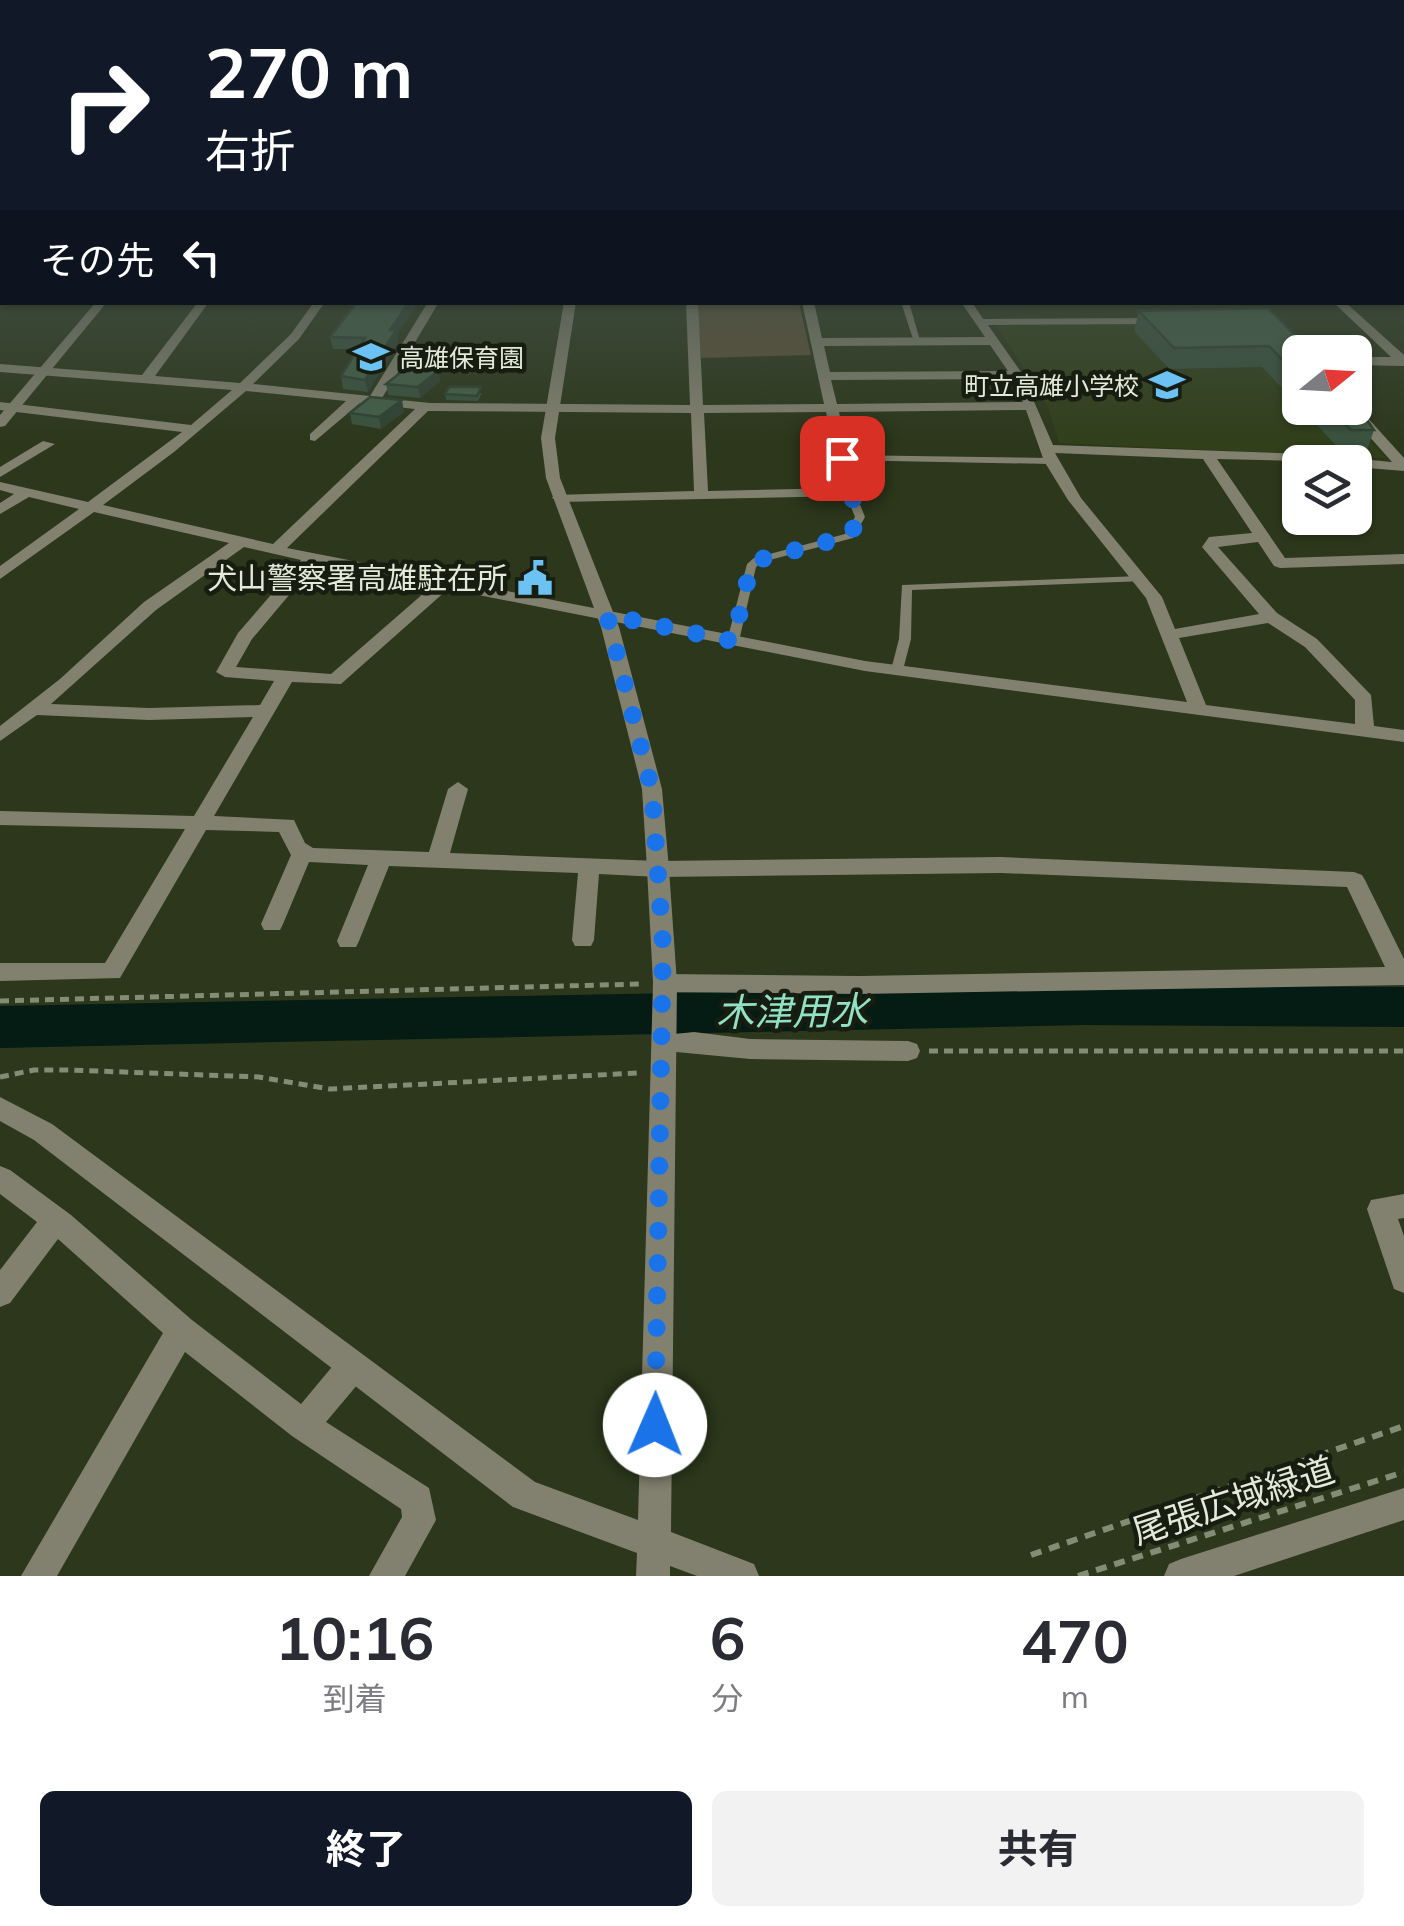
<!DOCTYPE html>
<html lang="ja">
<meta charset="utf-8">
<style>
body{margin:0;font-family:Mulish,"Noto Sans JP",sans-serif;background:#f2f2f3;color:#2b2b33;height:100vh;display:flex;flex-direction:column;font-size:38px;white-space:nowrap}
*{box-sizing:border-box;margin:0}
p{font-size:32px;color:#7c7c81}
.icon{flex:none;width:55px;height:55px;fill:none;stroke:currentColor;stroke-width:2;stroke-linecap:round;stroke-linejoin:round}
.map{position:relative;height:1576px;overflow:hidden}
.panel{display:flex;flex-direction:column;background:#fff;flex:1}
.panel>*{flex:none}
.top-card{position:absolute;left:0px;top:0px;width:1405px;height:305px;box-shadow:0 2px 8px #0004;background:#111827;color:#fff;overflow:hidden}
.needle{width:65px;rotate:72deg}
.buttons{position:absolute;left:1282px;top:335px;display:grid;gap:20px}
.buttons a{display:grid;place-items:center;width:90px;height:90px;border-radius:15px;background:#fff;box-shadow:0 2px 8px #0004;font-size:50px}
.pin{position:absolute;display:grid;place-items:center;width:85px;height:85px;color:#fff;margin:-42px;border-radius:20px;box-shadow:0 5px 15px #0006}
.me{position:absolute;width:110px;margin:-55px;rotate:1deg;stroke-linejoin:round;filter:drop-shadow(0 0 8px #0008)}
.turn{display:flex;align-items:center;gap:35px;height:210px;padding:0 40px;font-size:45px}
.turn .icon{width:130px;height:130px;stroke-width:2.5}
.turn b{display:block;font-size:70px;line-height:85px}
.then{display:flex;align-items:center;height:95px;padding:0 40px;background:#0003;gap:20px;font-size:38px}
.eta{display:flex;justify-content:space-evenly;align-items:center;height:170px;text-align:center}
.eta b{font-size:60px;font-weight:700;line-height:70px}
.cta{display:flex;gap:20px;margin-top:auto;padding:20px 40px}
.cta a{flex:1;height:115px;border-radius:15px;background:#111827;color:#fff;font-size:40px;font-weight:700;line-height:115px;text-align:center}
.cta a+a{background:#f2f2f3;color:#2b2b33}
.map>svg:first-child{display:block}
.built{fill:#313f1b}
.green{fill:#5e5139}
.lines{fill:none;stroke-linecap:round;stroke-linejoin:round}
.river{fill:#041c14;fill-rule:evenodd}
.path-far1{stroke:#838c75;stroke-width:5;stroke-dasharray:9 6;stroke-linecap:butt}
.path{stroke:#838c75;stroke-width:6;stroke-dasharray:11 8;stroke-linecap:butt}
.service{fill:#82816f;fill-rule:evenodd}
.minor{fill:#82816f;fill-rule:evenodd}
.tertiary{fill:#82816f;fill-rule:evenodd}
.wall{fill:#3a523e}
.shaded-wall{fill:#304232}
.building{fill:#445f48;stroke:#304232;stroke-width:2.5}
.route{stroke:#1a73e8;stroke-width:18;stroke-dasharray:0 32.4}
.labels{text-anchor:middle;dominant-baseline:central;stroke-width:9;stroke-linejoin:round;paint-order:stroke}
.far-poi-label{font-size:25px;fill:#e3ead9;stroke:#171d10;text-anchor:start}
.poi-label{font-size:30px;fill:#e3ead9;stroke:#171d10;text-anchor:end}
.near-street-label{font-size:35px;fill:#e3ead9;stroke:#171d10}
.near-water-label{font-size:38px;font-style:italic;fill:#91e1c5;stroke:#171d10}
</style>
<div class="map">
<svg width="1404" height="1576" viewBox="0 0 1404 1576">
<rect width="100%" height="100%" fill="#2c371b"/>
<polygon class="built" points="1261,324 1300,366 1300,408 1339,408 1386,458 1059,443 1047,405 996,325"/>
<polygon class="green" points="696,303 799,303 811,355 701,358"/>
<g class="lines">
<polygon class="river" points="1083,985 1404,987 1404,1027 1083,1025 0,1048 0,1006"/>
<g class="path-far1">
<polyline points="0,1001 640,984"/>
<polyline points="929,1051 1404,1051"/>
<polyline points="0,1077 34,1070 69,1070 259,1077 330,1089 638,1073"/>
</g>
<g class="path">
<polyline points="1031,1555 1404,1426"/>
<polyline points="1078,1576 1404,1472"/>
</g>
<g class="service">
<polygon points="901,302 909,302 921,344 914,342"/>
<polygon points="842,455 1051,458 1056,461 1051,464 839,460 837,458"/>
<polygon points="850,489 855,492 865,517 853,538 762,562 756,567 739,641 733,645 729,644 727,641 747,564 754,558 845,534 855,517 845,492"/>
<polygon points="1140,576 1146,579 1144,581 912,590 911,639 903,670 897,674 891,670 899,639 902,585"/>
</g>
<g class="minor">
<rect x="1402" y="225" width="2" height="6"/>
<rect x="0" y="231" width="2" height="6"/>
<rect x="1402" y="258" width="2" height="6"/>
<rect x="1402" y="272" width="2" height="6"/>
<rect x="0" y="292" width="2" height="6"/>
<path d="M198,302H209L155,376L240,383L291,334L314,302H325L299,339L253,384L370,396L428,302H439L405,359L453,358L459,362L453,366L401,367L382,398L430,403L690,405L686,302H698L703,405L824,404L802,302H814L822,338L985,337L961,302H972L983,319L1163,318L1169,321L1163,324L988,325L1021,372L1053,445L1305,454L1392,462L1344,408L1356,405L1404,458V471L1355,467V462L1217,459L1285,558L1404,554V564L1280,568L1274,566L1258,542L1218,547L1277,613L1317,639L1371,695L1374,726L1404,730V742L865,671L448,589L341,684L292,682L214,816L294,820L305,843L313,848L429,852L448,789L458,782L468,789L450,853L658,861L1001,857L1354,872L1362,875L1365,880L1404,959V985L859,994L665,992L657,989L653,983L657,977L665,974L859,976L1385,967L1347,887L1001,873L658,877L599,874L594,940L591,946H575L572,940L578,873L389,866L359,941L356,947H340L337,941L368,865L309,862L283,924L280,930H264L261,924L291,855L279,832L206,830L120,978L0,981V963H105L185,829L0,825V811L194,816L253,717L149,720L37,715L0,741V726L60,679L144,602L229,543L94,512L0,579V566L79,509L29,497L0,514V503L14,494L0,490V482L88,502L182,432L0,410V402L191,425L232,390L0,372V364L142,375ZM990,345L1008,371L830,372L824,346ZM1012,379L1023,402L837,404L831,380ZM246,391L346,401L310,434V440L315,441L360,403L415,409L273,544L103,505L174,452ZM1026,410L1044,461L1068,500L1146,598L1187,702L865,661L287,548L428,411L691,413L694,491L554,495L552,498L559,502L850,496L857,492L839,412ZM826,412L842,488L708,491L704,413ZM1055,453L1203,459L1252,533L1209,537L1202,547L1259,614L1175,629L1162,597L1081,498ZM244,547L301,560L238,633L216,672L225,677L274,681L260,705L149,708L51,704L156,610ZM316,563L432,586L331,674L236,667L252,639ZM1268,623L1305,647L1355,700V724L1206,705L1179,638Z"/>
<polygon points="1333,302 1345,302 1404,355 1404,366 1355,365 1355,357 1391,357"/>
<polygon points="43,441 55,444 0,477 0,467"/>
<polygon points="694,1032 750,1039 908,1041 917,1044 920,1051 917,1058 908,1061 750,1059 655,1050 652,1043 655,1036"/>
<polygon points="0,1166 10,1170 71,1215 192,1320 301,1404 341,1356 352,1352 363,1356 367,1367 363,1378 326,1422 429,1488 436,1520 405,1576 369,1576 402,1517 401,1509 292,1436 185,1352 57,1576 21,1576 163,1333 58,1239 10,1303 0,1307 0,1270 37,1222 0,1194"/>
<polygon points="1404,1194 1404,1218 1398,1219 1404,1236 1404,1293 1394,1289 1367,1209 1371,1200"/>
<polygon points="1404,1488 1404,1520 1234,1576 1164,1576 1169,1564 1181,1559"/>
</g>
<g class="tertiary">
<polygon points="96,302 107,302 5,426 0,427 0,415"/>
<polygon points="564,302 576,302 555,438 560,478 619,627 662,789 669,869 677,983 671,1532 754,1564 759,1576 697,1576 670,1566 670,1576 636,1576 637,1553 513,1507 34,1140 0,1121 0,1097 52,1124 535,1482 638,1520 653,983 647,869 642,789 601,627 546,478 541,438"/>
</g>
</g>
<g class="wall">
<polygon points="1139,311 1308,348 1307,352 1300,352 1300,407 1262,367 1169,369 1134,331"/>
<polygon points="397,334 398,342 368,392 343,389 341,376 358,349 333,349 330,337"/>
<polygon points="440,381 420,398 388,395 386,384"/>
<polygon points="482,393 478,401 446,400 445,394"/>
<polygon points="1301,408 1355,408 1374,430 1366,453 1343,453"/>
<polygon points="404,412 381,429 352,424 350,413"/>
</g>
<g class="shaded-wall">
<polygon points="409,302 419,302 397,334 398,342 368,392 365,380 390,330"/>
<polygon points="439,370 440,381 420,398 418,387"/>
<polygon points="402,400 404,412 381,429 379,417"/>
</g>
<g class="building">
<polygon points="357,302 409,302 390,330 396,330 365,380 341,376 365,338 330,337"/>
<polygon points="1268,308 1308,348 1299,349 1303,352 1300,352 1300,378 1269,346 1174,348 1139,311"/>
<polygon points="405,369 439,370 418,387 386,384"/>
<polygon points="449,387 481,387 477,396 445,394"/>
<polygon points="370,397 402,400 379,417 350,413"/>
<polygon points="1355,403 1374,430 1351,430 1329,408 1355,408"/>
</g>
<linearGradient id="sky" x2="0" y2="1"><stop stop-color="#181e0f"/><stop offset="0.5" stop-color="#45534a"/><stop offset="1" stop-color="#45534a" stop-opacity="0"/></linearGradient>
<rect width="1404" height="444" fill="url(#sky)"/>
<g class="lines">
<polyline class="route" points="655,1425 663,945 652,790 607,615 733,641 751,566 758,560 849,536 860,517 850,492 842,458"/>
</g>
<defs>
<symbol id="school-bare" viewBox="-9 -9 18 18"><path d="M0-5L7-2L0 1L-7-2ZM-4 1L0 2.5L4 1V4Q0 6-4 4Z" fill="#6cc2f3" stroke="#171d10" stroke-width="2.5" paint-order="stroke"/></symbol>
<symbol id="civic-bare" viewBox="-9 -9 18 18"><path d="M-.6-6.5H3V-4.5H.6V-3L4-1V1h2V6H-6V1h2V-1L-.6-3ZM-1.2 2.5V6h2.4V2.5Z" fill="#6cc2f3" stroke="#171d10" stroke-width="2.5" paint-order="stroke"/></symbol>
</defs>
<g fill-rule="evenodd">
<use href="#school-bare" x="346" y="332" width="50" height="50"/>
<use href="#school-bare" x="1142" y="360" width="50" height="50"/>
<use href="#civic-bare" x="510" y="553" width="50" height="50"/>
</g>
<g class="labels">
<g class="far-poi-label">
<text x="399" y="357">高雄保育園</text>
<text x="1139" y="385" text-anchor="end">町立高雄小学校</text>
</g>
<g class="poi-label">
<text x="507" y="578">犬山警察署高雄駐在所</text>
</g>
<g class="near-street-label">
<text transform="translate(1233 1500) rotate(-18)">尾張広域緑道</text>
</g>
<g class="near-water-label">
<text transform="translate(792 1011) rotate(-1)">木津用水</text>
</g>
</g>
</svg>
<div class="buttons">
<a><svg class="needle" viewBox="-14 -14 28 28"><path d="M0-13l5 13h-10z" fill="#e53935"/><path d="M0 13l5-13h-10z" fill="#7c7c81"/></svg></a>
<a><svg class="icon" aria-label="layers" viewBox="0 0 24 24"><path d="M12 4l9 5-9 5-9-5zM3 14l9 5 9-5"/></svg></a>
</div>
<div class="pin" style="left:842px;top:458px;background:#d93025"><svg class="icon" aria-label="arrive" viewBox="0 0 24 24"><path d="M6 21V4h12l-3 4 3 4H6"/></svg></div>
<svg class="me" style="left:655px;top:1425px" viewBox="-20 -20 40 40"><circle r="19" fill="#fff"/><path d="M0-13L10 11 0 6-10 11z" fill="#1a73e8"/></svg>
<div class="top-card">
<div class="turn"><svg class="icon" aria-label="right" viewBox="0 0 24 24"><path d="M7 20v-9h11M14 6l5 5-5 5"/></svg><div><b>270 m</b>右折</div></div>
<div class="then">その先<svg class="icon" aria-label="left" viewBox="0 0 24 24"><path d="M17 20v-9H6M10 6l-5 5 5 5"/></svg></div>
</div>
</div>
<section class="panel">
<div class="eta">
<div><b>10:16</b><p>到着</p></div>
<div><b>6</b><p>分</p></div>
<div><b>470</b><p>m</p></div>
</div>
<div class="cta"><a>終了</a><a>共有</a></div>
</section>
